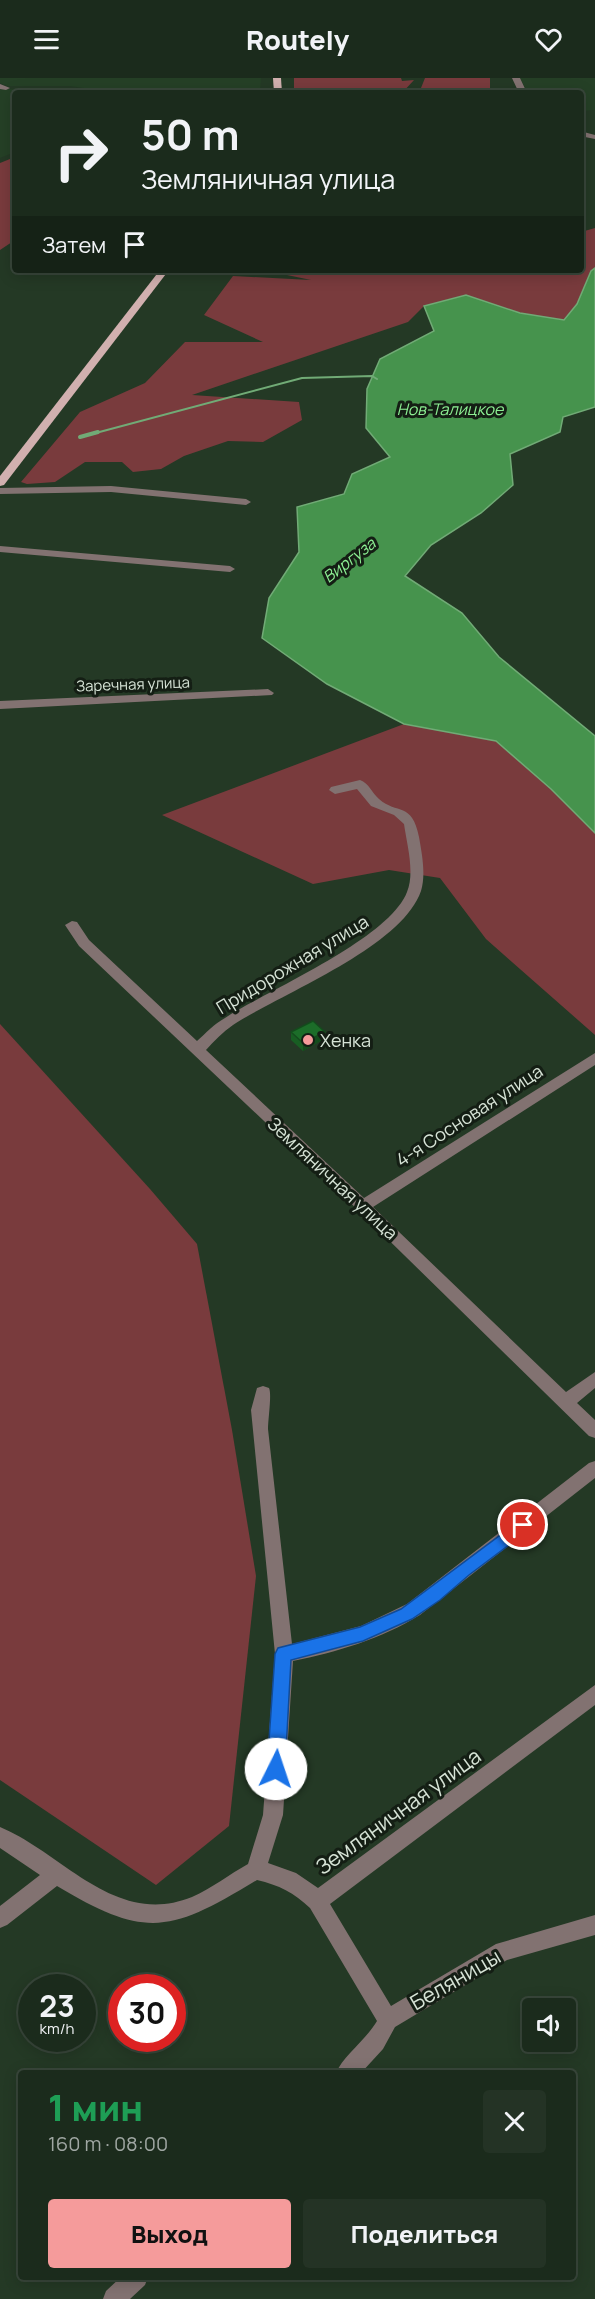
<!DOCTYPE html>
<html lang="ru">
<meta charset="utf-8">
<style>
body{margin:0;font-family:Manrope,sans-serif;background:#243325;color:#f1f3f6;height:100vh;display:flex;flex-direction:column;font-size:22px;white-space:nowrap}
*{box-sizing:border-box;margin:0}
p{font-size:20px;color:#a0a7a3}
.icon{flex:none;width:33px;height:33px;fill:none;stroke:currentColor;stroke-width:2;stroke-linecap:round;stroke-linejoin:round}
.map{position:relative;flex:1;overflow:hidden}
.side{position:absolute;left:18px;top:1992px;width:558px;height:210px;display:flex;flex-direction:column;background:#1b2b1c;border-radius:6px;box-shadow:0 3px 15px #0003,0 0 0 2px #39473b}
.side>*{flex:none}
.guide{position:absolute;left:12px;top:12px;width:572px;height:183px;border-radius:6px;box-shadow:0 3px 15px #0003,0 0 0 2px #39473b;background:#1b2b1c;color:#f1f3f6;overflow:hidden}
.tools{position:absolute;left:522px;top:1920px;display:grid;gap:12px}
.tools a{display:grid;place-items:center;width:54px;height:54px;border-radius:6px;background:#1b2b1c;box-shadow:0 3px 15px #0003,0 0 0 2px #39473b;font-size:30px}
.speed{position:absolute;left:18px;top:1896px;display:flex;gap:12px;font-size:30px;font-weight:700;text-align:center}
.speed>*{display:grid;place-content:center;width:78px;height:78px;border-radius:50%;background:#1b2b1c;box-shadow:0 3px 15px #0003,0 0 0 2px #39473b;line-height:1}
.speed small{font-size:15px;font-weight:400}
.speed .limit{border:9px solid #d22;background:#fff;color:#111}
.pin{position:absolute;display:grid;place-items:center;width:51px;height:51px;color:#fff;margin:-26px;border:3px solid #fff;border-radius:50%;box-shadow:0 2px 6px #0007}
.me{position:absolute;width:66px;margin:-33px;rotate:4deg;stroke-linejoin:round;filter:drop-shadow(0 0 4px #0008)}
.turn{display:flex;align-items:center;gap:21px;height:126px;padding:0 30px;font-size:27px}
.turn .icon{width:78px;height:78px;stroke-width:2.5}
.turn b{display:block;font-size:42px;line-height:51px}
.then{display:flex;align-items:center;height:57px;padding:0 30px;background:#0003;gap:12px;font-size:22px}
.round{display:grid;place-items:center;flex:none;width:63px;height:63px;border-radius:6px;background:#243325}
.headline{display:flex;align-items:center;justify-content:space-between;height:102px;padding:0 30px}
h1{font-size:36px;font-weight:800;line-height:45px;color:#1e9e55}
.button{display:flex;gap:12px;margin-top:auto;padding:12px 30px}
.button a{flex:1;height:69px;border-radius:6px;background:#f59b9b;color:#111;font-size:24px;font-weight:800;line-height:69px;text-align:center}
.button a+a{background:#243325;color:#f1f3f6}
header{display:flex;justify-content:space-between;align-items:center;height:78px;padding:0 30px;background:#1b2b1c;font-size:27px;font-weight:800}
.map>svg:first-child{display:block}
.built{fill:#254026}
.green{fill:#793b3d}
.water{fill:#46934d;stroke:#71ab76;stroke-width:1.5}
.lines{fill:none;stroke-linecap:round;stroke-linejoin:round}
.stream-far1{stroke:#71ab76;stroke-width:2}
.stream{stroke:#71ab76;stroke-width:4}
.minor{fill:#827271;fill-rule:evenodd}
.major{fill:#d1b0af;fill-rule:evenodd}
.wall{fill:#185e23}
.shaded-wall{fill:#144c1d}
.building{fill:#1c6d29;stroke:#144c1d;stroke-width:1.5}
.route{fill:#1a73e8;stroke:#114b97;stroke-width:1.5}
.poi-dot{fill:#f59b9b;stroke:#141e14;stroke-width:2}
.labels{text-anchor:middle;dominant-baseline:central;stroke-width:6;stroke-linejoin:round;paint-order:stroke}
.far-street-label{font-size:15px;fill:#d6e3d6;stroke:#141e14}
.far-water-label{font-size:16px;font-style:italic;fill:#8cef93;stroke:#141e14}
.street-label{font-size:18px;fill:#d6e3d6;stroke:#141e14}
.poi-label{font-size:18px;fill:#d6e3d6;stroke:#141e14;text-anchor:start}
.near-street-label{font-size:21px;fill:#d6e3d6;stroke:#141e14}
</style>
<header><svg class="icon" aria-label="menu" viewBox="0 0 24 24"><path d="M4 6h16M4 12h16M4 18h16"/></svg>Routely<svg class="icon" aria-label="heart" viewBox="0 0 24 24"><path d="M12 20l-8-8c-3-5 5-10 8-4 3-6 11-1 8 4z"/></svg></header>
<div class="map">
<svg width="595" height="2221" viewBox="0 0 595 2221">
<rect width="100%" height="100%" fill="#243925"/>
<g class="built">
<polygon points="0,0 261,0 260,15 117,15 70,8 8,8 0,5"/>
<polygon points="520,0 595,0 595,32 581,33 580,15 528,15"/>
<polygon points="0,10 37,14 85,15 15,15 15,74 0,80"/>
</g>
<g class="green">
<polygon points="294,0 401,0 402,3 414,2 402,15 294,15"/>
<polygon points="425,0 490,0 490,15 419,15"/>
<polygon points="15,79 15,162 0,172 0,85"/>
<polygon points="595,150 595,190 591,193 577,226 564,242 520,235 466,217 424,228 408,244 192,317 299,324 302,342 263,364 228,363 184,378 161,391 133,394 122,384 85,384 55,404 27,406 21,404 80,334 145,305 185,264 263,264 204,237 233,198 311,202 263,192 580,192 581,154"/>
<polygon points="404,646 496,663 551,711 595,755 595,957 486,861 440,800 389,792 313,806 162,737"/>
<polygon points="0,946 150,1111 197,1166 232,1352 256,1498 229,1748 156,1807 0,1702"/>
</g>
<polygon class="water" points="595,190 595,329 563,339 560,354 510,376 513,407 481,435 431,467 405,498 462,535 499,579 595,658 595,755 551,711 496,663 404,646 327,606 262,560 269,520 299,474 297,429 344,416 352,396 390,379 366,350 367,311 380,281 434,253 424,228 466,217 520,235 564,242 577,226 591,193"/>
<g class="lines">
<polyline class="stream-far1" points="92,356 302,300 372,298 377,301"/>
<polyline class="stream" points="80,359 98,354"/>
<g class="minor">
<polygon points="512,0 520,0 527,15 519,15"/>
<polygon points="0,6 10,10 6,12 0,11"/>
<polygon points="580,53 595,57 595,61 580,58"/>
<polygon points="111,408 246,421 251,424 246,427 111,414 0,416 0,410"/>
<polygon points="0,468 230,488 235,491 230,494 0,474"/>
<polygon points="268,611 274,615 272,617 0,631 0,623"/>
<path d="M360,702C369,705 372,715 379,721C397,737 412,723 419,759C422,776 426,797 421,813C401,870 282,915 233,947C223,954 214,963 206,972L364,1120L595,975V987L373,1129L566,1314L595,1294V1310L577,1325L595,1342V1360L589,1358L358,1132L79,868L65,847L72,843L77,844L89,862L197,963C206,955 214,946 225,940C268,912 389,861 407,814C415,794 407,767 404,746L394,737L371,728L357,711L335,716L329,712L331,709Z"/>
<path d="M263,1308L269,1310C272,1316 268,1341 268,1351L292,1566L361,1548L407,1526L589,1385L595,1383V1400L420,1537C381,1561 337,1574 293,1583L283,1737L268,1785L296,1795L318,1810L595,1607V1627L330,1826L391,1928L496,1866L595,1837V1857L507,1882L395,1949L383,1971L361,1995H336C343,1978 366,1962 377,1943L310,1830C294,1815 279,1807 257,1802C171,1854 147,1862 57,1808L7,1847L0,1850V1828L40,1797L0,1770V1749C63,1775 115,1850 192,1819C212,1810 230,1796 248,1786L263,1737L275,1576L251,1332L257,1310Z"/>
<polygon points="121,2199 148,2199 145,2207 130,2221 103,2221 106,2213"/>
</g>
<g class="major">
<polygon points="273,0 281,0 282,15 274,15"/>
<polygon points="160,192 169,192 4,407 0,408 0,398"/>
</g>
</g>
<polygon class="wall" points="291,954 324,961 303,973 291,962"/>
<polygon class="shaded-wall" points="325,954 324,961 303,973 303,965"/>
<polygon class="building" points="313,943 325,954 303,965 291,954"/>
<polygon class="route" points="523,1440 529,1442 531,1447 529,1452 469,1497 440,1522 412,1541 363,1563 291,1582 285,1691 282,1697 276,1700 270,1697 267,1691 275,1576 278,1570 360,1549 401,1531"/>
<circle class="poi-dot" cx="308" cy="962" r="6"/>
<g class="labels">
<g class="far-street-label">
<text transform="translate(133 606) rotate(-2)">Заречная улица</text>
</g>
<g class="far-water-label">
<text x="450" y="331">Нов-Талицкое</text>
<text transform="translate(349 482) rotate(-38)">Виргуза</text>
</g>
<g class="street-label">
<text transform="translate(292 886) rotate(-31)">Придорожная улица</text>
<text transform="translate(469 1037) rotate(-33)">4-я Сосновая улица</text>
<text transform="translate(333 1100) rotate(43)">Земляничная улица</text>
</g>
<g class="poi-label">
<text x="320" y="962">Хенка</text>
</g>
<g class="near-street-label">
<text transform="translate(398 1733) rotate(-36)">Земляничная улица</text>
<text transform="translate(455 1901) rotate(-30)">Беляницы</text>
</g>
</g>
</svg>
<div class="tools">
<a><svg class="icon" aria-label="sound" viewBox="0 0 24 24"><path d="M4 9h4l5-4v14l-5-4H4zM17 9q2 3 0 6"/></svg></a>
</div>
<div class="speed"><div>23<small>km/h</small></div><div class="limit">30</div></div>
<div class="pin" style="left:523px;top:1447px;background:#d93025"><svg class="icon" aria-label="arrive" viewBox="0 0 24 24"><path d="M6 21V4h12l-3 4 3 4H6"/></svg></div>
<svg class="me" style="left:276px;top:1691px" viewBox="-20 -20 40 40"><circle r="19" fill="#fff"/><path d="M0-13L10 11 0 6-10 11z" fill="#1a73e8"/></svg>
<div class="guide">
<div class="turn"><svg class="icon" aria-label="right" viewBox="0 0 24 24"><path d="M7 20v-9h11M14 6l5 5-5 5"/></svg><div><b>50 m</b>Земляничная улица</div></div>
<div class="then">Затем<svg class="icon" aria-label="arrive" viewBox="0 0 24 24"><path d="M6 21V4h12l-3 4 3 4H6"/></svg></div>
</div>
<section class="side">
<div class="headline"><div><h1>1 мин</h1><p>160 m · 08:00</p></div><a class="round"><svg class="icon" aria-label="close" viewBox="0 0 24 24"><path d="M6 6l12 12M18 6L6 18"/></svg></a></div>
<div class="button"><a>Выход</a><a>Поделиться</a></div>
</section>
</div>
